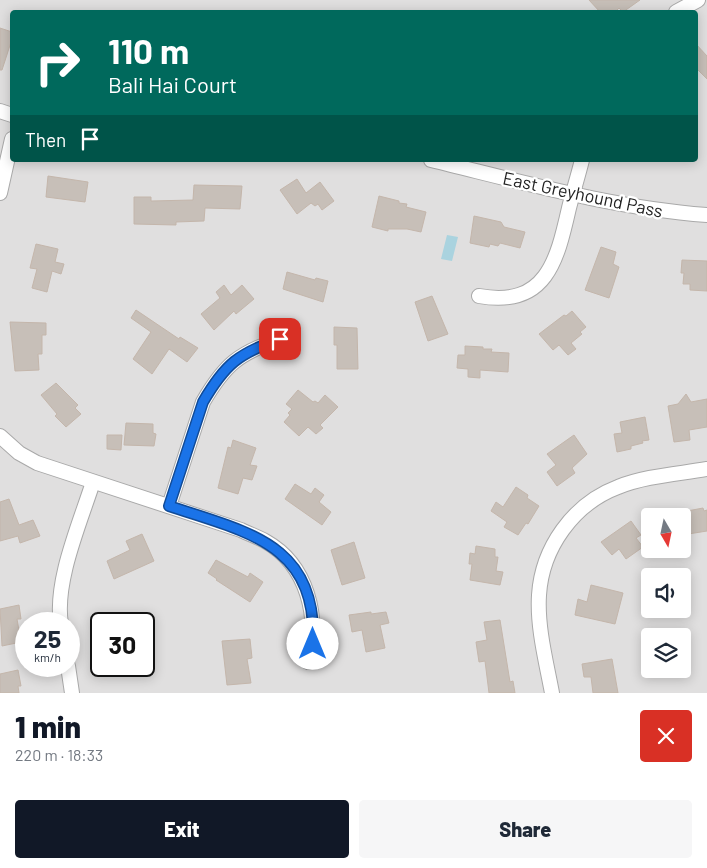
<!DOCTYPE html>
<meta charset="utf-8">
<style>
body{margin:0;font-family:Barlow,sans-serif;background:#f6f6f7;color:#1f2937;height:100vh;display:flex;flex-direction:column;font-size:19px;white-space:nowrap}
*{box-sizing:border-box;margin:0}
p{font-size:16px;color:#747a83}
.icon{flex:none;width:28px;height:28px;fill:none;stroke:currentColor;stroke-width:2;stroke-linecap:round;stroke-linejoin:round}
.map{position:relative;height:693px;overflow:hidden}
.details{display:flex;flex-direction:column;background:#fff;flex:1}
.details>*{flex:none}
.hud{position:absolute;left:10px;top:10px;width:688px;height:152px;border-radius:5px;box-shadow:0 2px 12px #0003;background:#00695c;color:#fff;overflow:hidden}
.needle{width:32px;rotate:171deg}
.controls{position:absolute;left:641px;top:508px;display:grid;gap:10px}
.controls a{display:grid;place-items:center;width:50px;height:50px;border-radius:5px;background:#fff;box-shadow:0 2px 12px #0003;font-size:25px}
.speed{position:absolute;left:15px;top:612px;display:flex;gap:10px;font-size:25px;font-weight:700;text-align:center}
.speed>*{display:grid;place-content:center;width:65px;height:65px;border-radius:50%;background:#fff;box-shadow:0 2px 12px #0003;line-height:1}
.speed small{font-size:12px;font-weight:400}
.speed .limit{border:2px solid #111;border-radius:8px;background:#fff;color:#111}
.pin{position:absolute;display:grid;place-items:center;width:42px;height:42px;color:#fff;margin:-21px;border-radius:10px;box-shadow:0 2px 8px #0006}
.me{position:absolute;width:55px;margin:-28px;rotate:0deg;stroke-linejoin:round;filter:drop-shadow(0 0 4px #0008)}
.turn{display:flex;align-items:center;gap:18px;height:105px;padding:0 15px;font-size:22px}
.turn .icon{width:65px;height:65px;stroke-width:2.5}
.turn b{display:block;font-size:35px;line-height:42px}
.then{display:flex;align-items:center;height:48px;padding:0 15px;background:#0003;gap:10px;font-size:19px}
.round{display:grid;place-items:center;flex:none;width:52px;height:52px;border-radius:5px;background:#f6f6f7}
.summary{display:flex;align-items:center;justify-content:space-between;height:85px;padding:0 15px}
h1{font-size:30px;font-weight:800;line-height:38px;color:#111827}
.primary-button{display:flex;gap:10px;margin-top:auto;padding:10px 15px}
.primary-button a{flex:1;height:58px;border-radius:5px;background:#111827;color:#fff;font-size:20px;font-weight:800;line-height:58px;text-align:center}
.primary-button a+a{background:#f6f6f7;color:#1f2937}
.map>svg:first-child{display:block}
.residential{fill:#e0dfdf;fill-rule:evenodd}
.water{fill:#aad3df}
.building{fill:#c7bfb8;stroke:#c4b6ab}
.lines{fill:none;stroke-linecap:round;stroke-linejoin:round}
.street-casing{stroke:#a9a9a9;stroke-width:16}
.street{stroke:#fff;stroke-width:14}
.route-casing{stroke:#114b97;stroke-width:12}
.route{stroke:#1a73e8;stroke-width:9}
.labels{text-anchor:middle;dominant-baseline:central;stroke-width:4.5;stroke-linejoin:round;paint-order:stroke}
.street-label{font-size:18px;fill:#222;stroke:#fff}
</style>
<div class="map">
<svg width="707" height="693" viewBox="0 0 707 693">
<rect width="100%" height="100%" fill="#f2efe9"/>
<path class="residential" d="M0,0H707V693H0ZM12,12H695V160H12ZM650,516H682V549H650ZM650,576H682V609H650ZM26,624H69V666H26ZM101,624H144V666H101ZM650,636H682V669H650Z"/>
<polygon class="water" points="447,235 458,237 452,261 441,259"/>
<g class="building">
<polygon points="589,0 640,0 623,12 619,8 615,12 600,12"/>
<polygon points="0,28 12,32 12,39 2,70 0,70"/>
<polygon points="695,43 707,56 707,79 695,67"/>
<polygon points="48,176 88,182 85,202 46,197"/>
<polygon points="297,179 306,193 320,182 334,201 322,210 318,204 315,206 311,203 297,214 280,190"/>
<polygon points="194,185 242,186 240,209 205,208 204,221 176,222 176,225 134,224 134,197 151,197 151,201 193,200"/>
<polygon points="379,196 399,201 399,203 407,204 406,207 426,212 421,232 407,229 388,229 388,231 372,227"/>
<polygon points="474,216 501,222 504,227 525,232 520,248 500,243 498,246 490,244 489,247 470,243"/>
<polygon points="36,244 58,249 55,262 64,264 61,274 52,271 47,292 32,288 37,269 30,268"/>
<polygon points="601,247 616,252 613,264 619,267 609,298 585,290"/>
<polygon points="682,260 707,261 707,291 690,290 690,284 683,284 684,273 681,273"/>
<polygon points="287,272 315,280 316,278 328,281 323,302 283,289"/>
<polygon points="224,285 231,295 242,285 254,299 236,314 234,311 214,330 201,314 220,298 216,292"/>
<polygon points="432,296 448,334 428,341 415,302"/>
<polygon points="136,310 179,339 180,337 198,348 187,362 169,349 152,374 133,359 151,332 131,318"/>
<polygon points="572,311 586,327 580,332 582,334 571,343 576,349 568,355 559,345 553,350 539,334 564,315 566,316"/>
<polygon points="10,322 46,323 46,335 42,335 42,354 38,354 39,370 15,371"/>
<polygon points="334,327 357,328 358,369 337,369 337,345 334,345"/>
<polygon points="465,346 483,347 483,349 492,349 491,352 509,353 508,372 480,370 480,378 468,377 468,369 457,368 458,355 465,355"/>
<polygon points="56,383 78,405 75,408 81,414 66,427 55,416 57,414 41,395"/>
<polygon points="298,390 313,402 315,401 318,403 325,395 338,407 320,425 323,428 316,434 308,427 299,436 284,422 290,415 288,413 292,409 286,404"/>
<polygon points="686,394 691,402 707,399 707,427 689,430 690,440 674,442 668,406 678,404"/>
<polygon points="645,417 649,440 642,441 643,443 631,446 631,449 617,452 614,434 622,433 620,422"/>
<polygon points="126,423 153,424 153,433 156,434 154,446 124,445"/>
<polygon points="107,435 122,435 121,450 107,449"/>
<polygon points="574,435 587,454 572,468 575,473 557,486 547,472 556,465 547,454"/>
<polygon points="233,440 256,448 250,465 257,466 252,480 243,478 238,494 218,488 228,447 231,448"/>
<polygon points="295,484 311,494 315,488 324,495 319,502 331,512 322,525 285,499"/>
<polygon points="516,487 528,495 527,498 539,506 528,524 526,523 518,535 504,527 507,522 491,511 496,502 503,507"/>
<polygon points="9,499 19,525 33,520 40,536 20,543 18,536 0,541 0,502"/>
<polygon points="703,508 704,511 707,510 707,531 682,535 682,512"/>
<polygon points="631,521 641,535 636,538 643,547 626,559 619,549 612,555 601,542"/>
<polygon points="142,534 154,561 114,579 107,561 130,550 126,541"/>
<polygon points="354,542 365,578 342,585 331,550"/>
<polygon points="476,546 495,549 495,557 498,557 496,571 503,572 500,585 470,580 472,564 469,564 470,553 475,554"/>
<polygon points="216,560 248,577 250,573 263,582 250,602 216,580 217,579 208,573"/>
<polygon points="591,585 623,593 615,624 575,615 578,599 587,602"/>
<polygon points="19,605 21,619 17,619 21,642 2,646 0,609"/>
<polygon points="371,612 371,614 386,612 389,623 380,625 385,648 366,652 362,630 352,632 349,615"/>
<polygon points="500,620 510,682 513,681 515,693 489,693 485,661 479,662 476,642 487,640 484,622"/>
<polygon points="250,639 252,658 247,659 251,683 227,685 222,641"/>
<polygon points="612,659 618,693 593,693 591,677 584,677 582,664"/>
<polygon points="18,670 21,686 18,686 19,693 0,693 0,674"/>
</g>
<g class="lines">
<defs>
<g id="street">
<polyline points="676,12 698,0"/>
<polyline points="0,111 12,115"/>
<path d="M431,160C522,182 613,208 707,215"/>
<polyline points="0,193 12,139"/>
<path d="M479,296C546,308 557,261 569,208C573,192 578,176 582,160"/>
<path d="M0,436L19,453L37,463L241,530C249,534 258,537 265,541C308,565 320,618 308,662"/>
<path d="M169,506L203,402C225,364 239,353 280,339"/>
<path d="M61,624C54,582 80,523 93,482"/>
<polyline points="68,666 72,693"/>
<path d="M552,693C546,661 537,627 539,595C542,548 573,504 618,487C645,476 678,474 707,469"/>
</g>
</defs>
<use href="#street" class="street-casing"/>
<use href="#street" class="street"/>
</g>
<g class="lines">
<defs>
<path id="route" d="M280,339C239,353 225,364 203,402L169,506C246,532 318,543 313,644"/>
</defs>
<use href="#route" class="route-casing"/>
<use href="#route" class="route"/>
</g>
<g class="labels">
<g class="street-label">
<text transform="translate(583 194) rotate(12)">East Greyhound Pass</text>
</g>
</g>
</svg>
<div class="controls">
<a><svg class="needle" viewBox="-14 -14 28 28"><path d="M0-13l5 13h-10z" fill="#e53935"/><path d="M0 13l5-13h-10z" fill="#747a83"/></svg></a>
<a><svg class="icon" aria-label="sound" viewBox="0 0 24 24"><path d="M4 9h4l5-4v14l-5-4H4zM17 9q2 3 0 6"/></svg></a>
<a><svg class="icon" aria-label="layers" viewBox="0 0 24 24"><path d="M12 4l9 5-9 5-9-5zM3 14l9 5 9-5"/></svg></a>
</div>
<div class="speed"><div>25<small>km/h</small></div><div class="limit">30</div></div>
<div class="pin" style="left:280px;top:339px;background:#d93025"><svg class="icon" aria-label="arrive" viewBox="0 0 24 24"><path d="M6 21V4h12l-3 4 3 4H6"/></svg></div>
<svg class="me" style="left:313px;top:644px" viewBox="-20 -20 40 40"><circle r="19" fill="#fff"/><path d="M0-13L10 11 0 6-10 11z" fill="#1a73e8"/></svg>
<div class="hud">
<div class="turn"><svg class="icon" aria-label="right" viewBox="0 0 24 24"><path d="M7 20v-9h11M14 6l5 5-5 5"/></svg><div><b>110 m</b>Bali Hai Court</div></div>
<div class="then">Then<svg class="icon" aria-label="arrive" viewBox="0 0 24 24"><path d="M6 21V4h12l-3 4 3 4H6"/></svg></div>
</div>
</div>
<section class="details">
<div class="summary"><div><h1>1 min</h1><p>220 m · 18:33</p></div><a class="round" style="background:#d93025;color:#fff"><svg class="icon" aria-label="close" viewBox="0 0 24 24"><path d="M6 6l12 12M18 6L6 18"/></svg></a></div>
<div class="primary-button"><a>Exit</a><a>Share</a></div>
</section>
